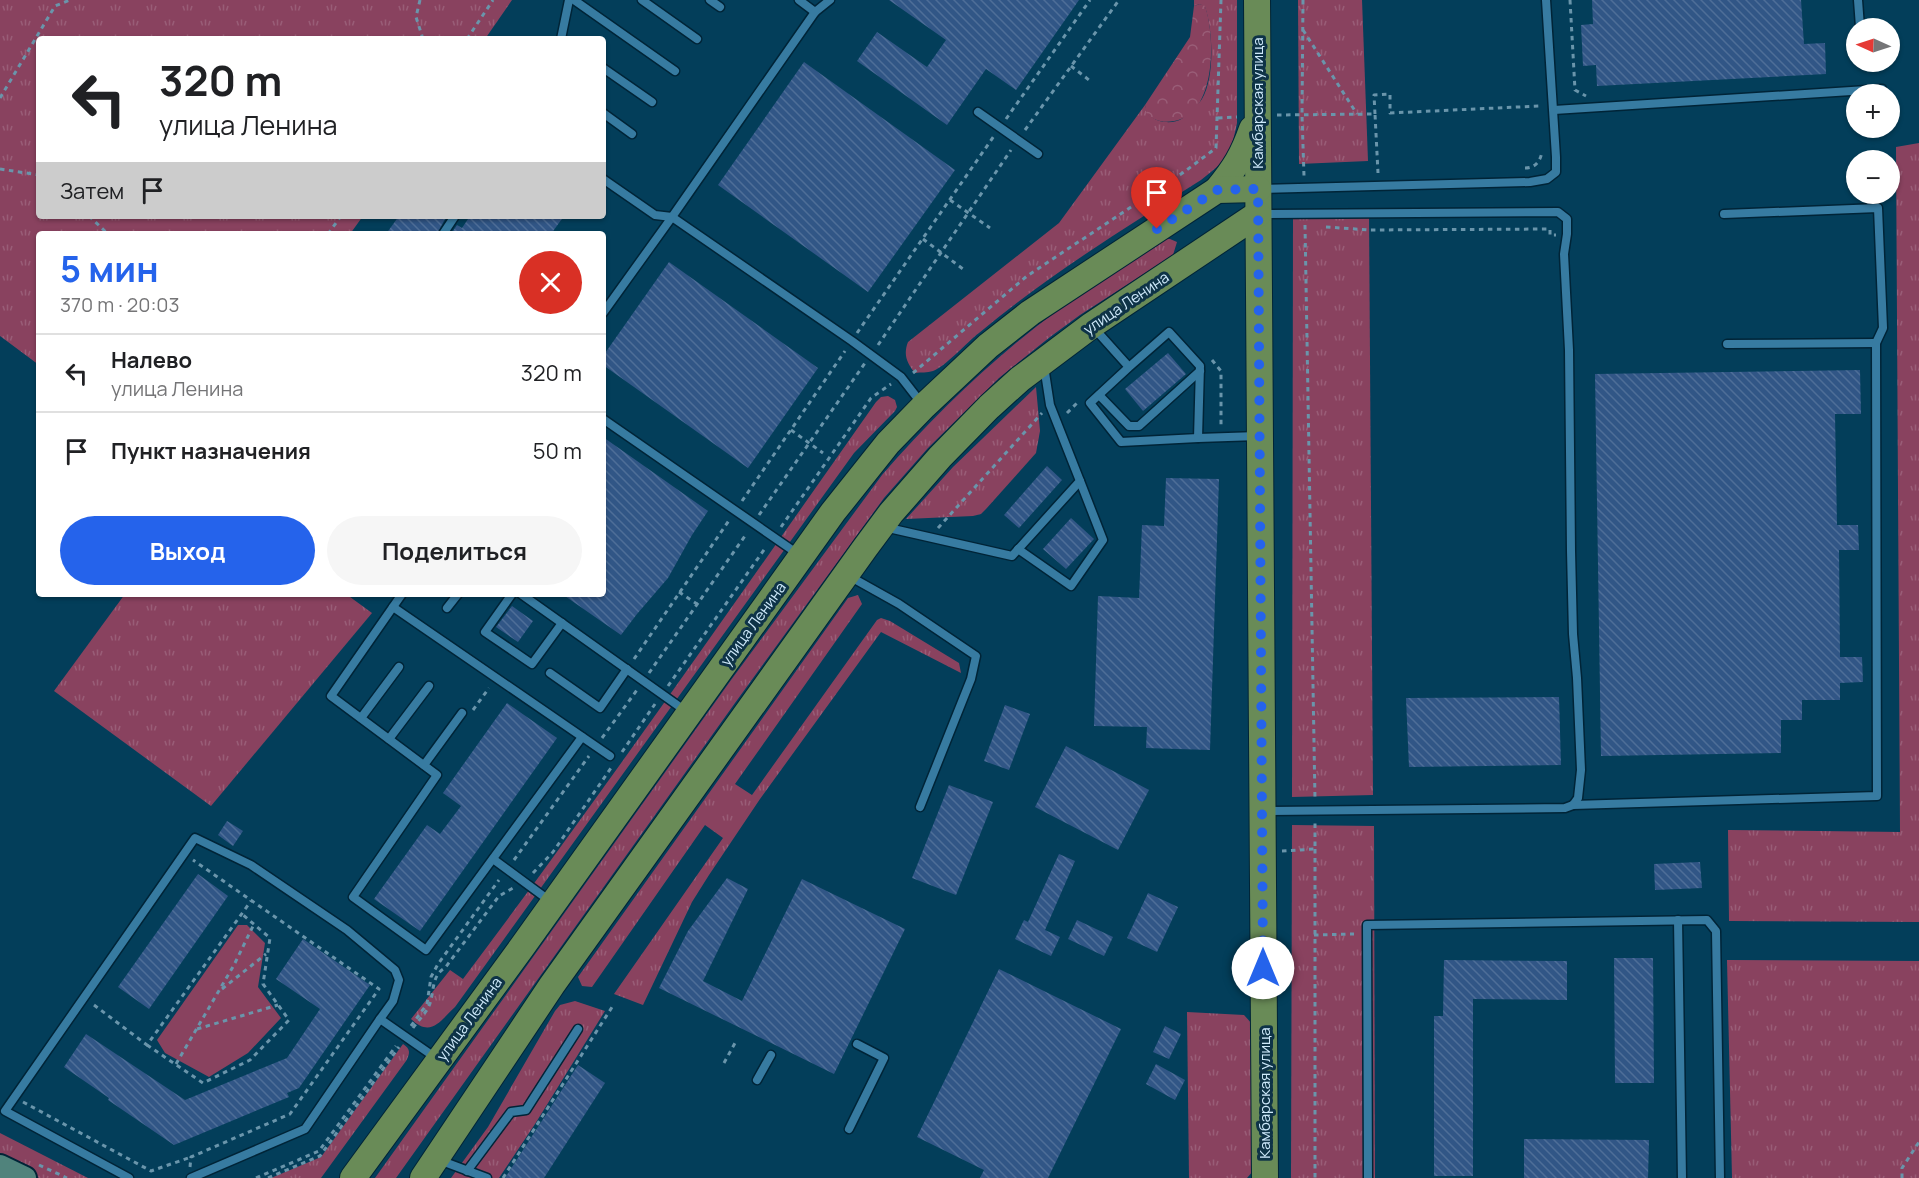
<!DOCTYPE html>
<html lang="ru">
<meta charset="utf-8">
<style>
body{margin:0;font-family:Manrope,sans-serif;background:#f6f6f6;color:#202124;height:100vh;display:flex;flex-direction:column;font-size:22px;white-space:nowrap}
*{box-sizing:border-box;margin:0}
p{font-size:20px;color:#757577}
.icon{flex:none;width:33px;height:33px;fill:none;stroke:currentColor;stroke-width:2;stroke-linecap:round;stroke-linejoin:round}
.map{position:relative;flex:1;overflow:hidden}
.panel{position:absolute;left:36px;top:231px;width:570px;height:366px;display:flex;flex-direction:column;background:#fff;border-radius:6px;box-shadow:0 2px 4px #0004}
.panel>*{flex:none}
.guide{position:absolute;left:36px;top:36px;width:570px;height:183px;border-radius:6px;box-shadow:0 2px 4px #0004;background:#fff;color:#202124;overflow:hidden}
.needle{width:39px;rotate:273deg}
.fabs{position:absolute;left:1846px;top:18px;display:grid;gap:12px}
.fabs a{display:grid;place-items:center;width:54px;height:54px;border-radius:50%;background:#fff;box-shadow:0 2px 4px #0004;font-size:30px}
.pin{position:absolute;display:grid;place-items:center;width:51px;height:51px;color:#fff;margin:-62px -26px;border-radius:50% 50% 50% 0;rotate:-45deg;box-shadow:0 0 6px #0007}
.pin .icon{rotate:45deg}
.me{position:absolute;width:66px;margin:-33px;rotate:0deg;stroke-linejoin:round;filter:drop-shadow(0 0 4px #0008)}
.turn{display:flex;align-items:center;gap:21px;height:126px;padding:0 24px;font-size:27px}
.turn .icon{width:78px;height:78px;stroke-width:2.5}
.turn b{display:block;font-size:42px;line-height:51px}
.then{display:flex;align-items:center;height:57px;padding:0 24px;background:#0003;gap:12px;font-size:22px}
.round{display:grid;place-items:center;flex:none;width:63px;height:63px;border-radius:32px;background:#f6f6f6}
.overview{display:flex;align-items:center;justify-content:space-between;height:102px;padding:0 24px}
h1{font-size:36px;font-weight:700;line-height:45px;color:#2563eb}
.primary-button{display:flex;gap:12px;margin-top:auto;padding:12px 24px}
.primary-button a{flex:1;height:69px;border-radius:36px;background:#2563eb;color:#fff;font-size:24px;font-weight:700;line-height:69px;text-align:center}
.primary-button a+a{background:#f6f6f6;color:#202124}
ul{padding:0;list-style:none}
li{display:flex;align-items:center;gap:18px;height:78px;padding:0 24px;border-top:2px solid #e0e0e0}
li div{flex:1}
li b{display:block;font-size:22px}
li em{font-style:normal}
.map>svg:first-child{display:block}
.grass{fill:url(#grass-tufts)}
.forest{fill:url(#forest-crowns)}
.park{fill:#89425f}
.building{fill:url(#building-back-hatch)}
.lines{fill:none;stroke-linecap:round;stroke-linejoin:round}
.service-casing{stroke:#002437;stroke-width:11}
.secondary-casing{stroke:#002437;stroke-width:26}
.primary-casing{stroke:#002437;stroke-width:28}
.path{stroke:#6a95ab;stroke-width:3;stroke-dasharray:4.5 4.5;stroke-linecap:butt}
.service{stroke:#377ba1;stroke-width:8}
.secondary{stroke:#50837c;stroke-width:22}
.primary{stroke:#698b57;stroke-width:26}
.route{stroke:#2563eb;stroke-width:10;stroke-dasharray:0 18}
.labels{text-anchor:middle;dominant-baseline:central;stroke-width:6;stroke-linejoin:round;paint-order:stroke}
.street-label{font-size:15px;fill:#cfeafb;stroke:#0e3347}
</style>
<div class="map">
<svg width="1919" height="1178" viewBox="0 0 1919 1178">
<defs>
<pattern id="grass-tufts" width="24" height="20" patternUnits="userSpaceOnUse" patternTransform="scale(1.5)"><rect width="24" height="20" fill="#89425f"/><path d="M3 7l-1-3M5 7V3M7 7l1-3M15 17l-1-3M17 17v-4M19 17l1-3" fill="none" stroke="#995d77"/></pattern>
<pattern id="forest-crowns" width="20" height="18" patternUnits="userSpaceOnUse" patternTransform="scale(1.5)"><rect width="20" height="18" fill="#89425f"/><path d="M2 6a3 3 0 1 1 6 0M12 15a3 3 0 1 1 6 0" fill="none" stroke="#995d77"/></pattern>
<pattern id="building-back-hatch" width="6" height="6" patternUnits="userSpaceOnUse" patternTransform="scale(1.5)"><rect width="6" height="6" fill="#315686"/><path d="M-1 5l2 2M0 0l6 6M5-1l2 2" fill="none" stroke="#4e6e98"/></pattern>
</defs>
<rect width="100%" height="100%" fill="#033e5a"/>
<g class="grass">
<polygon points="0,0 512,0 485,39 39,39 39,216 363,216 350,234 39,234 39,365 0,336"/>
<path d="M1194,0H1237V123C1231,154 1226,161 1201,180C1125,228 1048,275 979,333C967,342 945,367 933,371C927,373 921,372 915,373C907,363 903,355 908,342L1059,223L1145,105L1148,115C1153,118 1159,122 1165,122C1179,123 1184,118 1193,109C1196,106 1200,102 1202,99C1215,78 1213,29 1205,7L1200,4L1194,6Z"/>
<polygon points="1298,0 1362,0 1368,161 1299,164"/>
<polygon points="1919,143 1919,922 1729,921 1728,830 1900,832 1896,147"/>
<polygon points="1369,215 1373,795 1292,797 1293,218"/>
<path d="M1165,239H1170L1177,242L1173,255L1080,315L1050,337L999,378L928,448L884,498L735,703L396,1178H375L731,680L882,475C935,414 993,358 1058,310C1092,285 1129,263 1165,239Z"/>
<polygon points="1036,387 1040,431 1036,453 986,509 981,514 973,516 906,519 953,467"/>
<path d="M888,396L895,400L897,407L895,411L854,453L455,1007C440,1021 431,1038 411,1019L450,970L463,979C605,790 740,595 876,402L881,397Z"/>
<polygon points="125,594 346,594 372,613 211,806 54,691"/>
<polygon points="858,595 862,604 735,784 752,795 877,620 881,618 890,621 959,663 961,673 881,632 760,799 709,875 692,902 643,1005 614,994 723,838 705,825 592,987 582,986 578,977 848,598"/>
<polygon points="1292,825 1374,826 1375,1178 1291,1178"/>
<polygon points="1727,960 1919,961 1919,1178 1732,1178"/>
<polygon points="575,1001 605,1011 535,1124 499,1178 451,1178 488,1127 555,1011 560,1005"/>
<polygon points="1187,1012 1244,1015 1253,1025 1253,1171 1247,1178 1189,1178"/>
<path d="M403,1044C411,1049 410,1054 406,1061L321,1178H271L321,1157Z"/>
<polygon points="0,1133 88,1178 39,1178 0,1159"/>
</g>
<path class="forest" d="M1200,4L1205,6C1216,38 1216,115 1174,121C1163,123 1156,121 1147,115L1145,105L1190,37L1194,6Z"/>
<polygon class="park" points="238,925 247,925 265,943 258,987 281,1018 248,1053 209,1077 165,1053 157,1040"/>
<g class="building">
<polygon points="889,0 1079,0 1016,90 986,69 947,125 857,61 877,32 927,67 946,40"/>
<polygon points="1592,0 1801,0 1804,44 1825,43 1826,74 1597,86 1596,65 1583,66 1581,25 1593,24"/>
<polygon points="804,62 955,170 868,292 718,185"/>
<polygon points="399,216 444,216 446,217 437,234 386,234"/>
<polygon points="470,216 564,216 551,234 451,234 457,225 462,228"/>
<polygon points="669,262 818,368 748,468 603,365 603,356"/>
<polygon points="1168,353 1186,374 1143,411 1125,389"/>
<polygon points="1860,370 1861,414 1835,414 1837,525 1858,525 1859,550 1839,550 1840,657 1862,657 1863,682 1840,683 1840,700 1802,700 1802,720 1781,720 1781,753 1601,756 1595,374"/>
<polygon points="603,437 708,511 692,535 668,578 637,614 621,635 562,594 603,594"/>
<polygon points="1047,466 1062,480 1019,528 1004,515"/>
<polygon points="1166,478 1219,479 1210,750 1146,748 1147,727 1094,726 1098,596 1139,598 1142,525 1164,526"/>
<polygon points="1071,518 1094,539 1066,569 1043,549"/>
<polygon points="512,606 533,621 518,642 496,627"/>
<polygon points="1559,697 1561,765 1409,767 1406,698"/>
<polygon points="507,703 557,738 420,931 374,899 427,825 440,834 461,806 443,793"/>
<polygon points="1005,705 1030,714 1009,770 984,761"/>
<polygon points="1066,746 1149,790 1118,850 1035,807"/>
<polygon points="949,785 993,802 956,895 912,878"/>
<polygon points="227,821 243,831 233,846 218,835"/>
<polygon points="1059,854 1075,861 1045,930 1060,937 1051,956 1015,939 1024,920 1028,922"/>
<polygon points="1700,862 1702,888 1655,890 1654,864"/>
<polygon points="198,874 228,896 149,1009 118,987"/>
<polygon points="727,878 748,889 703,981 742,1001 802,879 905,929 834,1074 659,988 688,931"/>
<polygon points="1148,893 1178,907 1157,952 1127,938"/>
<polygon points="1077,920 1113,937 1104,956 1068,939"/>
<polygon points="303,939 370,985 299,1088 287,1093 289,1097 174,1145 108,1100 109,1098 64,1067 86,1034 185,1100 287,1058 320,1009 276,979"/>
<polygon points="1614,958 1653,958 1654,1083 1615,1083"/>
<polygon points="1444,960 1567,961 1567,1000 1473,999 1473,1176 1434,1176 1434,1016 1443,1016"/>
<polygon points="999,969 1121,1029 1048,1178 980,1178 984,1170 917,1137"/>
<polygon points="1165,1026 1181,1034 1169,1059 1153,1052"/>
<polygon points="1156,1064 1185,1080 1175,1100 1146,1084"/>
<polygon points="578,1065 605,1083 544,1178 505,1178"/>
<polygon points="1524,1139 1649,1140 1648,1178 1524,1178"/>
</g>
<g class="lines">
<defs>
<g id="service">
<polyline points="574,0 675,71"/>
<polyline points="642,0 697,39"/>
<polyline points="710,0 720,7"/>
<polyline points="799,0 815,12"/>
<polyline points="830,0 815,12 672,217 852,341 901,377 922,404"/>
<polyline points="1858,0 1860,27"/>
<polyline points="561,39 569,0"/>
<polyline points="603,68 652,102"/>
<polyline points="1554,110 1882,89"/>
<polyline points="978,112 1038,154"/>
<polyline points="603,113 632,134"/>
<polyline points="603,179 655,215 672,217 603,313"/>
<polyline points="1260,189 1530,182 1547,179 1556,172 1556,157 1546,0"/>
<polyline points="1261,214 1558,212 1567,219 1567,234 1564,254 1569,350 1571,551 1573,634 1577,678 1581,770 1578,798 1573,805 1565,808 1265,811"/>
<polyline points="443,234 455,216"/>
<polyline points="1094,328 1129,367 1090,403 1121,442 1198,438 1200,366 1169,332 1129,367"/>
<polyline points="1727,344 1876,343"/>
<polyline points="1099,395 1129,426 1139,426 1200,371"/>
<polyline points="603,419 798,554"/>
<polyline points="1198,438 1258,436"/>
<polyline points="884,527 1012,556 1080,481 1050,405 1044,366"/>
<polyline points="1018,549 1071,586 1103,540 1080,481"/>
<polyline points="849,576 899,604 976,656 971,679 920,807"/>
<polyline points="402,594 331,696 437,775 353,897 426,950 582,737"/>
<polyline points="512,594 485,632 532,664 562,623"/>
<polyline points="521,594 687,712"/>
<polyline points="393,607 610,756"/>
<polyline points="447,608 458,594"/>
<polyline points="550,673 600,708 627,669"/>
<polyline points="361,718 399,667"/>
<polyline points="389,739 429,686"/>
<polyline points="424,765 462,713"/>
<polyline points="1573,805 1877,796 1876,343 1883,328 1878,208 1724,214"/>
<polyline points="493,859 550,901"/>
<polyline points="1678,920 1682,1178"/>
<polyline points="757,1080 771,1055"/>
<polyline points="849,1129 884,1058 857,1044"/>
<polyline points="439,1160 487,1178"/>
<polyline points="467,1171 511,1112 526,1110 578,1029"/>
<polyline points="129,1178 5,1111 195,838 251,865 347,930 395,970 399,980 393,1001 380,1019 436,1058"/>
<polyline points="191,1178 305,1129 380,1019"/>
<polyline points="1368,1178 1367,925 1707,920 1716,931 1720,1178"/>
</g>
<polyline id="secondary" points="0,1166 25,1178"/>
<g id="primary">
<polyline points="1257,0 1265,1178"/>
<path d="M1217,190C1235,168 1243,155 1252,129"/>
<polyline points="353,1178 522,947 833,512 888,443 924,406 988,346 1030,313 1217,190 1258,189"/>
<polyline points="423,1178 552,985 865,548 891,513 940,457 989,407 1020,379 1092,325 1258,214"/>
</g>
</defs>
<use href="#service" class="service-casing"/>
<use href="#secondary" class="secondary-casing"/>
<use href="#primary" class="primary-casing"/>
<g class="path">
<polyline points="420,0 416,17 423,39"/>
<polyline points="1303,0 1302,115 1304,176"/>
<polyline points="1570,0 1575,90 1586,96"/>
<polyline points="1303,30 1357,114"/>
<polyline points="467,39 493,0"/>
<polyline points="1071,66 1089,80"/>
<polyline points="0,98 55,6 70,0"/>
<polyline points="1375,114 1374,95 1390,94 1390,113 1539,106 1542,105"/>
<polyline points="1277,115 1375,114 1378,173"/>
<polyline points="1218,118 1237,117"/>
<polyline points="1006,119 1090,0"/>
<polyline points="1025,130 1119,0"/>
<path d="M1525,168C1535,168 1540,162 1542,152"/>
<polyline points="0,169 39,175"/>
<polyline points="950,200 990,228"/>
<polyline points="89,216 108,234"/>
<polyline points="1305,225 1315,800"/>
<polyline points="1326,227 1370,230 1550,229 1550,235 1556,235"/>
<polyline points="328,234 341,216"/>
<polyline points="923,239 963,269"/>
<polyline points="857,333 994,136"/>
<polyline points="878,345 1011,150"/>
<polyline points="1212,360 1221,371 1221,425"/>
<polyline points="913,373 1027,276 1184,172 1216,148 1221,0"/>
<polyline points="1067,413 1079,401"/>
<polyline points="791,430 823,453"/>
<polyline points="742,501 845,351"/>
<polyline points="759,515 865,363"/>
<polyline points="781,527 871,398 891,384"/>
<polyline points="938,528 1042,413"/>
<polyline points="679,592 697,604"/>
<polyline points="634,659 730,519"/>
<polyline points="649,673 747,533"/>
<polyline points="668,686 766,547"/>
<polyline points="473,710 489,688"/>
<polyline points="602,738 637,690"/>
<polyline points="622,752 655,704"/>
<polyline points="1315,849 1315,1178"/>
<polyline points="1282,851 1315,849 1315,822"/>
<polyline points="514,860 589,756"/>
<polyline points="533,873 553,852 611,768"/>
<polyline points="1314,935 1354,934"/>
<polyline points="222,989 266,954"/>
<polyline points="94,1005 147,1045 251,901"/>
<polyline points="411,1026 427,1004 431,977 438,964 499,880"/>
<path d="M413,1028C418,1021 424,1015 428,1008C435,995 430,976 445,968L499,896L513,888"/>
<polyline points="197,1029 278,1005"/>
<polyline points="147,1045 203,1083 250,1060 289,1020 263,984 270,938 242,914"/>
<polyline points="724,1063 735,1043"/>
<polyline points="176,1064 234,965 254,924"/>
<polyline points="23,1102 151,1171 191,1157"/>
<polyline points="39,1165 67,1178"/>
<polyline points="190,1167 191,1157 290,1114 379,989 193,860"/>
<polyline points="256,1178 319,1151 396,1046"/>
<polyline points="268,1178 320,1156 399,1047"/>
<polyline points="503,1178 614,1004"/>
<polyline points="1902,1178 1902,1168 1919,1142"/>
</g>
<use href="#service" class="service"/>
<use href="#secondary" class="secondary"/>
<use href="#primary" class="primary"/>
</g>
<g class="lines">
<polyline class="route" points="1157,229 1217,190 1258,189 1263,968"/>
</g>
<g class="labels">
<g class="street-label">
<text transform="translate(1257 103) rotate(-90)">Камбарская улица</text>
<text transform="translate(1126 303) rotate(-34)">улица Ленина</text>
<text transform="translate(753 624) rotate(-54)">улица Ленина</text>
<text transform="translate(469 1019) rotate(-54)">улица Ленина</text>
<text transform="translate(1264 1093) rotate(-90)">Камбарская улица</text>
</g>
</g>
</svg>
<div class="fabs">
<a><svg class="needle" viewBox="-14 -14 28 28"><path d="M0-13l5 13h-10z" fill="#e53935"/><path d="M0 13l5-13h-10z" fill="#757577"/></svg></a>
<a>+</a>
<a>−</a>
</div>
<div class="pin" style="left:1157px;top:229px;background:#d93025"><svg class="icon" aria-label="arrive" viewBox="0 0 24 24"><path d="M6 21V4h12l-3 4 3 4H6"/></svg></div>
<svg class="me" style="left:1263px;top:968px" viewBox="-20 -20 40 40"><circle r="19" fill="#fff"/><path d="M0-13L10 11 0 6-10 11z" fill="#2563eb"/></svg>
<div class="guide">
<div class="turn"><svg class="icon" aria-label="left" viewBox="0 0 24 24"><path d="M17 20v-9H6M10 6l-5 5 5 5"/></svg><div><b>320 m</b>улица Ленина</div></div>
<div class="then">Затем<svg class="icon" aria-label="arrive" viewBox="0 0 24 24"><path d="M6 21V4h12l-3 4 3 4H6"/></svg></div>
</div>
<section class="panel">
<div class="overview"><div><h1>5 мин</h1><p>370 m · 20:03</p></div><a class="round" style="background:#d93025;color:#fff"><svg class="icon" aria-label="close" viewBox="0 0 24 24"><path d="M6 6l12 12M18 6L6 18"/></svg></a></div>
<ul>
<li><svg class="icon" aria-label="left" viewBox="0 0 24 24"><path d="M17 20v-9H6M10 6l-5 5 5 5"/></svg><div><b>Налево</b><p>улица Ленина</p></div><em>320 m</em></li>
<li><svg class="icon" aria-label="arrive" viewBox="0 0 24 24"><path d="M6 21V4h12l-3 4 3 4H6"/></svg><div><b>Пункт назначения</b></div><em>50 m</em></li>
</ul>
<div class="primary-button"><a>Выход</a><a>Поделиться</a></div>
</section>
</div>
